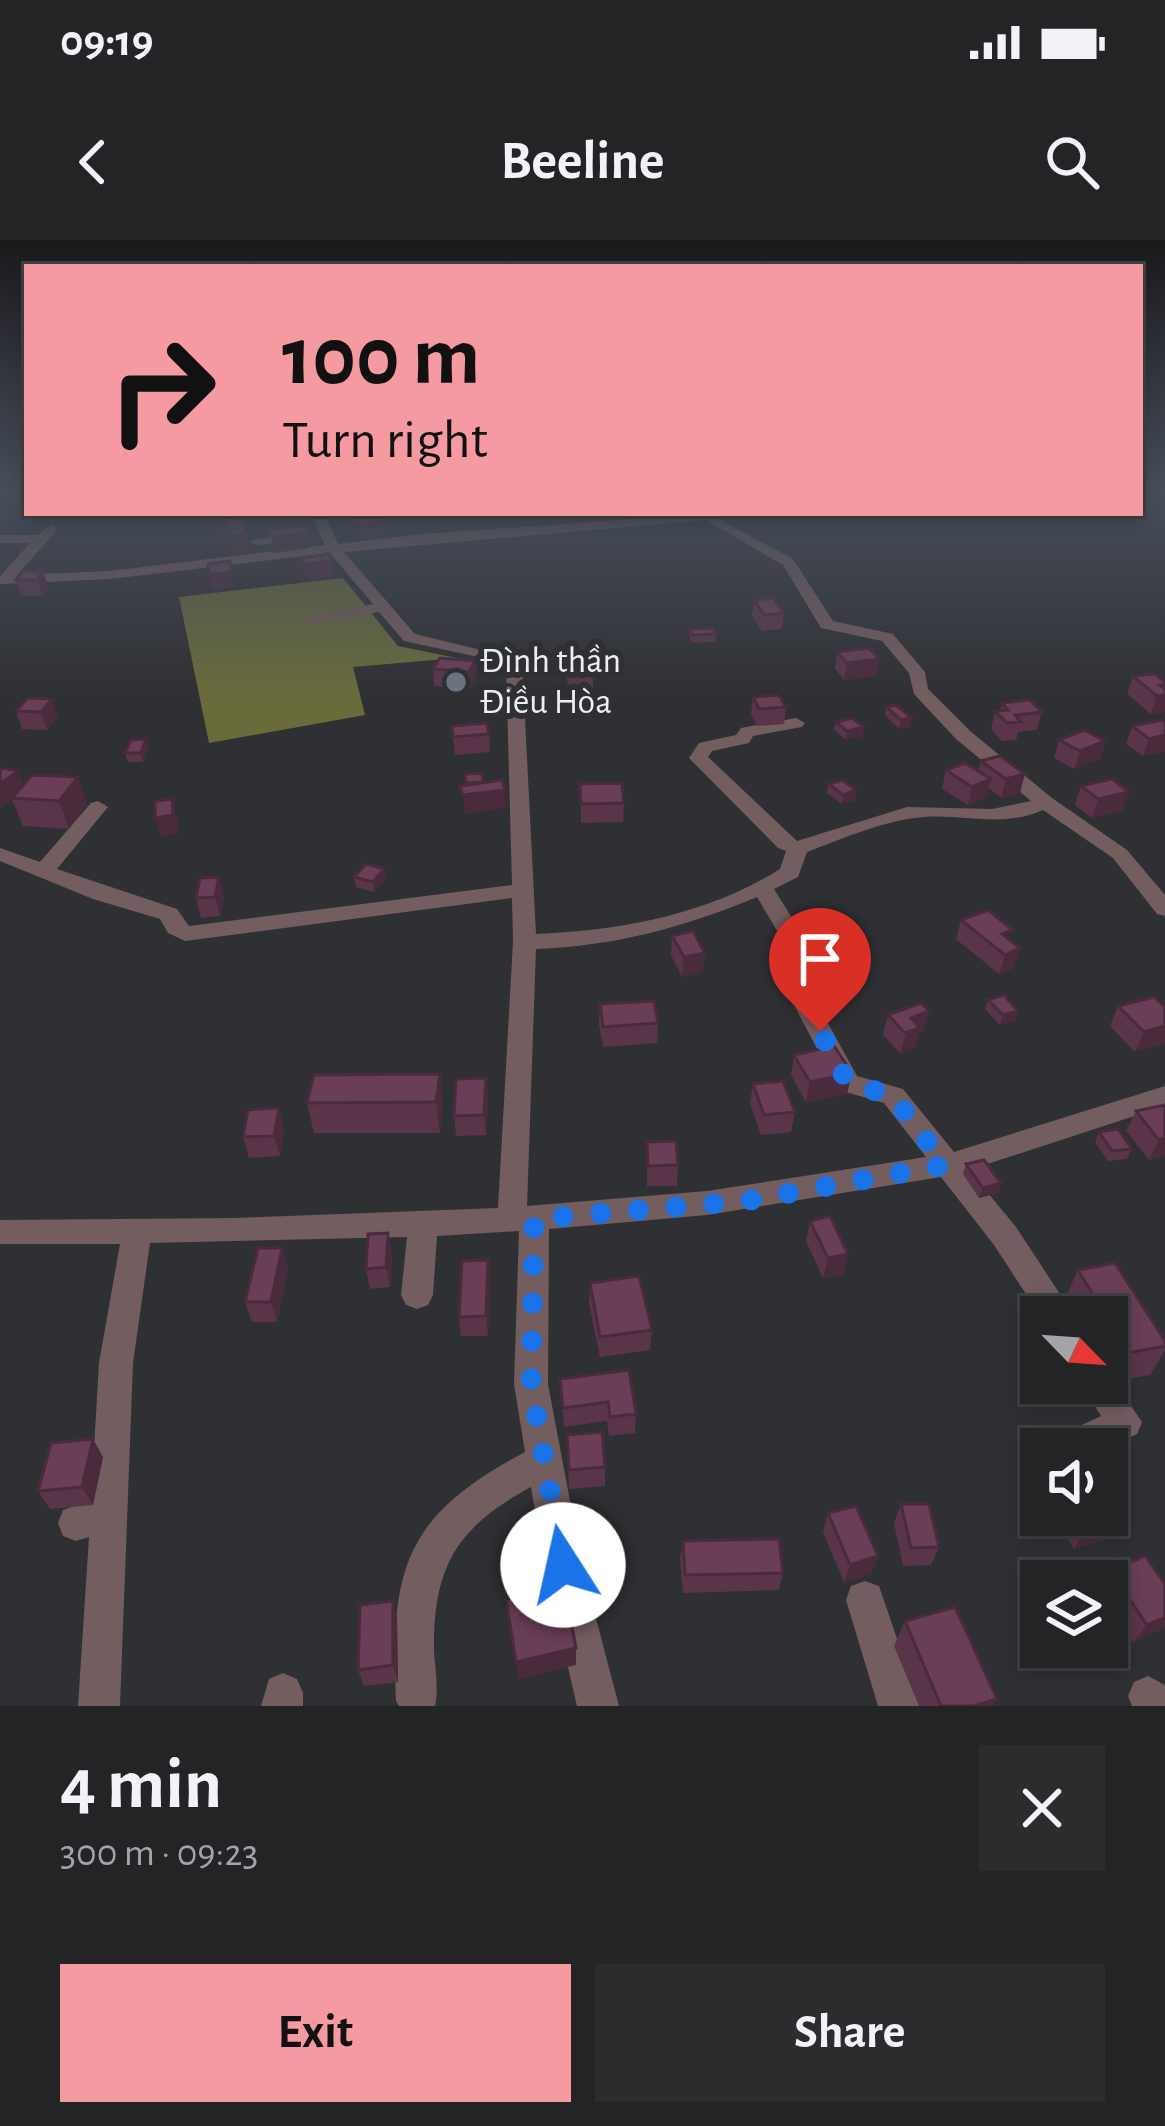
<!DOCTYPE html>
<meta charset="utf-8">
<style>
body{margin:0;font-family:"Alegreya Sans",sans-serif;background:#2b2c2e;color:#f1f3f6;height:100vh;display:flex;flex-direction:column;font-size:45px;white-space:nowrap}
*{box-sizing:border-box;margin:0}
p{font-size:39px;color:#a3a4a7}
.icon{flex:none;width:66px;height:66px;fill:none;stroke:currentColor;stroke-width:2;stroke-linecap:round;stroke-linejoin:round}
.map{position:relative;height:1466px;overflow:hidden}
.drawer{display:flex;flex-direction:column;background:#232426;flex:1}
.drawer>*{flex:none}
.top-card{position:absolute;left:24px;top:24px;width:1119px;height:252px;border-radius:0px;box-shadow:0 6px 18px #0003,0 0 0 3px #404143;background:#f49aa0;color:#111;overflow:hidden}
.needle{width:78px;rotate:115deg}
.buttons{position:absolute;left:1020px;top:1056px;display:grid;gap:24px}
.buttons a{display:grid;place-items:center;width:108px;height:108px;border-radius:0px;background:#232426;box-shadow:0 6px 18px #0003,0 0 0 3px #404143;font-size:60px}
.pin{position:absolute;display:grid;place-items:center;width:102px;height:102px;color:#fff;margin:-123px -51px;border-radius:50% 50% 50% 0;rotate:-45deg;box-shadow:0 0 12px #0007}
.pin .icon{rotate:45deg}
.me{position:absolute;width:132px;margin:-66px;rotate:350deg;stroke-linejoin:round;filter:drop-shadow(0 0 9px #0008)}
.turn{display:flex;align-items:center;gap:42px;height:252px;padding:0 60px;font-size:54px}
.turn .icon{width:156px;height:156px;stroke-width:2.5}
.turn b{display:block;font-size:84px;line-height:102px}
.round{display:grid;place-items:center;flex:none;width:126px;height:126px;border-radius:0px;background:#2b2c2e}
.summary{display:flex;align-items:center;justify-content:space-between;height:204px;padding:0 60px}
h1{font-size:72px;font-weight:700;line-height:90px}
.primary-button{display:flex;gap:24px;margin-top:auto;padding:24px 60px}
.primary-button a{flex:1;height:138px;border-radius:0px;background:#f49aa0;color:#111;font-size:48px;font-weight:700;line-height:138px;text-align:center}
.primary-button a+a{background:#2b2c2e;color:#f1f3f6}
.status{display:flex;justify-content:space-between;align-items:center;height:84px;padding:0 60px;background:#232426;direction:ltr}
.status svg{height:33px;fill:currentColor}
header{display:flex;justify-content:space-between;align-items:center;height:156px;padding:0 60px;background:#232426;font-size:54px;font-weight:700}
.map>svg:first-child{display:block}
.forest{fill:#696b3b}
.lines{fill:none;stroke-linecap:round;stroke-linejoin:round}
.minor{fill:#745d5f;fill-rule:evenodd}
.wall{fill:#5a354a}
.shaded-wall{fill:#4a2b3c}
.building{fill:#693e56;stroke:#4a2b3c;stroke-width:3}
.route{stroke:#1a73e8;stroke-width:21;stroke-dasharray:0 37.8}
.worship-dot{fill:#6b7280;stroke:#2f3033;stroke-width:4.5}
.labels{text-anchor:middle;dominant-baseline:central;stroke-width:12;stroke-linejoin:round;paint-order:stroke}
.far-poi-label{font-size:36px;fill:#edeef0;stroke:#2f3033;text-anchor:start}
</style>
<div class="status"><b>09:19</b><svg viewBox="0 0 49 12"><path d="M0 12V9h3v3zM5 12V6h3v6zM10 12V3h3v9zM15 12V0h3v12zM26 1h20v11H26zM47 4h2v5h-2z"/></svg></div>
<header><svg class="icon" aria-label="back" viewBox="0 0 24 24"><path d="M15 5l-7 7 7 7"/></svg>Beeline<svg class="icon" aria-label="search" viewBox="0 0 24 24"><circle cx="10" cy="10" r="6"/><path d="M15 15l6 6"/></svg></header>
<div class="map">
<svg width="1165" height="1466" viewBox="0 0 1165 1466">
<rect width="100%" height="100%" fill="#2f3033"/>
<polygon class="forest" points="343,338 398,406 457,418 353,427 365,475 209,503 179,357"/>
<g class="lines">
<g class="minor">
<path d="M310,273H324L338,304L423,294L718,273L720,280L793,319L833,381L893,394L925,432L928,449L970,491L1052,558L1127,610L1165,655V676L1157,674L1113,618L1043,570C1003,588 966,574 924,577C884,580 845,598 807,612L798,637L774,649L825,731L819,767L857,836L903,849L954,912L1165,846V866L969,930L1016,987L1075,1077H1041L994,1005L941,937L707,975L549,989L548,1144L582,1325L619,1466H577L544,1325L531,1247C457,1287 433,1326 434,1411C435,1429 439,1448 435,1466H399L396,1461C390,1329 404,1276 525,1212L514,1144L519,991L437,996L433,1055L428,1065L417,1069L406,1065L401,1055L407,997L150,1003L133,1123L120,1466H78L89,1297L76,1301L63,1296L58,1283L63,1270L91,1260L99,1123L120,1004H0V980L236,978L498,968L513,702L512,658L185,701L168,693L160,679L93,659L0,621V608L40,622L91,563L98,561L108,567L57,629L177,669L189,686L512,645L506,423L404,401L379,372L307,384V378L373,364L330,313L110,339L0,344V336L30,303H0V295H38L51,285L58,289L17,335L110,331L325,305ZM706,280L783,325L821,388L882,401L909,433L914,454L956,499L1031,561L992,569L907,567L797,601L708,517L712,511L749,503L753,496L802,487L805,483L796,478L741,488L736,495L699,503L689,518L778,608L786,611L780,629C709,674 619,691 536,694L522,420L415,394L344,312ZM757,657L801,731L795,767L839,850L884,863L926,917L707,951L527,966L536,709C615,706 685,687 757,657Z"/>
<polygon points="300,292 307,296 305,299 257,305 250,301"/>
<polygon points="1107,1131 1142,1182 1137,1194 1105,1209 1064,1209 1069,1191 1101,1176 1080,1143 1107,1143"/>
<polygon points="865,1341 879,1346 920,1466 878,1466 846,1360 851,1346"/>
<polygon points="283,1433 297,1439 303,1453 303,1466 261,1466 269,1439"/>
<polygon points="1148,1436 1165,1445 1165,1466 1132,1466 1128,1456 1134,1442"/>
</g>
</g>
<g class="wall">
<polygon points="43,331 48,347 42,356 21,356 16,340"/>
<polygon points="754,360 784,373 782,389 762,391 752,376"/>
<polygon points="689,389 716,394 715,402 692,403 689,397"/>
<polygon points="837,412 879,419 876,436 844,440 835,429"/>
<polygon points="475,421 476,438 470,449 434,446 433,429"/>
<polygon points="566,424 593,433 593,450 568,451"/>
<polygon points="1133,436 1165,442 1165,472 1151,474 1127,454"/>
<polygon points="753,457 786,467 784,484 757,486 751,474"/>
<polygon points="28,458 58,477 47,490 22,489 16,471"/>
<polygon points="1002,463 1042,472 1037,490 1018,492 1016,500 1002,501 991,489 995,471 1000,471"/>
<polygon points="886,467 910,487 899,489 885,475"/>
<polygon points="1162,480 1143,516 1126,504 1132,486"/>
<polygon points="836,482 864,487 862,496 846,500 834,490"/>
<polygon points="452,486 489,494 490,512 455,515"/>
<polygon points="1059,500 1105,501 1100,519 1074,529 1054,518"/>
<polygon points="149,508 143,522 128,522 125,513"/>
<polygon points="1000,516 1020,553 1001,558 989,548 986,558 968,565 942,549 946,530 978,532 981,521"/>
<polygon points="18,531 23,545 87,564 69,589 23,586 12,559 0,568"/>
<polygon points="580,544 624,563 623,582 581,583"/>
<polygon points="829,544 856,550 855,560 842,564 827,553"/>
<polygon points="1081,546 1122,571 1092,578 1075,565"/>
<polygon points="384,629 386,639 374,652 356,647 354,637"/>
<polygon points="224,656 220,676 201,678 196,658"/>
<polygon points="961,680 1010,700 1014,728 999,734 956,699"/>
<polygon points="672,696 705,713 703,732 682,737 671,715"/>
<polygon points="988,760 1018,771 1015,781 1000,785 985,769"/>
<polygon points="600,764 658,783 657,803 603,807 599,784"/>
<polygon points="1118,766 1165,767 1135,812 1110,786"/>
<polygon points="888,775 924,791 919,793 915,808 900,813 883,795"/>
<polygon points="794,815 847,854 806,862 791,835"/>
<polygon points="440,834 443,864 440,893 314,893 307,863"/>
<polygon points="486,838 488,858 486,895 456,896 454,876"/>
<polygon points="753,844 795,872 791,892 761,895 750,864"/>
<polygon points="1165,865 1165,916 1149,920 1126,891 1136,871"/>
<polygon points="279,868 284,889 280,916 249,918 243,897"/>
<polygon points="1099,892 1132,909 1127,919 1108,921 1095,902"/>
<polygon points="647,902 678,925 677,946 647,946"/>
<polygon points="966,924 1001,943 998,953 979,958 963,934"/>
<polygon points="810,981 848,1014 843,1034 823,1038 806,1001"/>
<polygon points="392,1013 390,1047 370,1049 366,1029"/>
<polygon points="288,1028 277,1082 252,1082 245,1062"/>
<polygon points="1078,1030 1165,1101 1165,1110 1150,1135 1112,1142 1107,1133 1107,1077 1074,1077 1064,1060"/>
<polygon points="490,1040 488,1096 461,1096 459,1077"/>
<polygon points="590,1043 652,1090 650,1110 600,1117 589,1063"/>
<polygon points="560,1139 636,1174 635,1193 609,1196 607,1181 564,1187"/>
<polygon points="567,1195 605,1227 605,1246 569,1249"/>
<polygon points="103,1217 93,1265 50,1269 38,1251"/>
<polygon points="901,1264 939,1307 931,1325 903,1326 894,1283"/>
<polygon points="828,1273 878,1316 871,1334 844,1342 823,1292"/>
<polygon points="1054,1275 1107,1275 1118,1281 1106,1299 1074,1309"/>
<polygon points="683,1301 783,1333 779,1350 683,1353 680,1319"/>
<polygon points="1111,1331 1165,1387 1133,1402 1107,1361 1107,1341 1104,1341"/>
<polygon points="397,1378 398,1442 364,1446 358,1430"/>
<polygon points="905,1381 997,1459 992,1466 919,1466 894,1406"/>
</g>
<g class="shaded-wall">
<polygon points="352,273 383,273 384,279 354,282"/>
<polygon points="225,280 228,295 218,296 215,281"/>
<polygon points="383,281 385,296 357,299 355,284"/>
<polygon points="308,293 310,308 274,313 271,297"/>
<polygon points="247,294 250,309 235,311 232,296"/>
<polygon points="332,321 334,336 307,340 304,324"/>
<polygon points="43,331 48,347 42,356 37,340"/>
<polygon points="232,332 235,347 212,350 209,334"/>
<polygon points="879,419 876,436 844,440 847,423"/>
<polygon points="475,421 476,438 470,449 469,432"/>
<polygon points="1165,444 1165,472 1151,474 1160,445"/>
<polygon points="52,459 58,477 47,490 41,472"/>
<polygon points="912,478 910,487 899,489 901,480"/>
<polygon points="864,487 862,496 846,500 847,491"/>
<polygon points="1165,495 1165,512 1143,516 1149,499"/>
<polygon points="146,499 149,508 143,522 141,513"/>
<polygon points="1105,501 1100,519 1074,529 1080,511"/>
<polygon points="18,531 25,550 0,568 0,539"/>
<polygon points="1025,534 1020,553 1001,558 1006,539"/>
<polygon points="78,537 87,564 69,589 59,561"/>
<polygon points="991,539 986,558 968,565 972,547"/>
<polygon points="505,550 506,568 465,574 463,555"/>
<polygon points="856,550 855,560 842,564 843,555"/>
<polygon points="1129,552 1122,571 1092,578 1098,559"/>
<polygon points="172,559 177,577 178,594 160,597 155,578"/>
<polygon points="384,629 386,639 374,652 373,642"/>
<polygon points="219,637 224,656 220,676 215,657"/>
<polygon points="1020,708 1014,728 999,734 1005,715"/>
<polygon points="705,713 703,732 682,737 684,717"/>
<polygon points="929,771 924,791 919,793 915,808 900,813 911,778"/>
<polygon points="1018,771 1015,781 1000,785 1003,775"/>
<polygon points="1165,786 1165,804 1135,812 1144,792"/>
<polygon points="852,833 847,854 806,862 810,842"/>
<polygon points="440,834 443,864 440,893 436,862"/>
<polygon points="486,838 488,858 486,895 484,875"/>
<polygon points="279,868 284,889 280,916 274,896"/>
<polygon points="1165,898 1165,916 1149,920 1159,900"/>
<polygon points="1001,943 998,953 979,958 983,948"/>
<polygon points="388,993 392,1013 390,1047 386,1027"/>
<polygon points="282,1008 288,1028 277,1082 271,1062"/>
<polygon points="848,1014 843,1034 823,1038 828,1018"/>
<polygon points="488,1020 490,1040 488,1096 486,1076"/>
<polygon points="93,1199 103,1217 93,1265 82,1247"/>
<polygon points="1118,1281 1106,1299 1074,1309 1085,1291"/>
<polygon points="878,1316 871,1334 844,1342 850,1325"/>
<polygon points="393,1361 397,1378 398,1442 393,1425"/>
<polygon points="1165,1377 1165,1387 1133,1402 1147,1385"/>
<polygon points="576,1408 576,1425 518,1439 516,1422"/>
<polygon points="997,1459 992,1466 974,1466"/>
</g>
<g class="building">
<polygon points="213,273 229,273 232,280 242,279 247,294 232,296 225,280 215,281"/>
<polygon points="380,274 383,281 355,284 352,277"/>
<polygon points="305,285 308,293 271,297 268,290"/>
<polygon points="329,314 332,321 304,324 302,318"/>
<polygon points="230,321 232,332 209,334 208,324"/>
<polygon points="22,331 43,331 37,340 16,340"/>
<polygon points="773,358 784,373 764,375 754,360"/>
<polygon points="713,388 716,394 692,395 689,389"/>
<polygon points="869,408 879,419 847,423 837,412"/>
<polygon points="440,418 475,421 469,432 433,429"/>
<polygon points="591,423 593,433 568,434 566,424"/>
<polygon points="1155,434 1165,442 1165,444 1160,445 1165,449 1165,455 1157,456 1133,436"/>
<polygon points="779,455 786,467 759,469 753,457"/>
<polygon points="28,458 52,459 41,472 16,471"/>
<polygon points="1030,460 1042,472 1015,475 1021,482 1007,483 995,471 1008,470 1002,463"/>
<polygon points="896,465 912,478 901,480 886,467"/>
<polygon points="852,478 864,487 847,491 836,482"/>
<polygon points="1162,480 1165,482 1165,495 1149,499 1132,486"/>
<polygon points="487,483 489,494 453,497 452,486"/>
<polygon points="1084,490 1105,501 1080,511 1059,500"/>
<polygon points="146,499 141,513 125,513 131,500"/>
<polygon points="1000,516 1025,534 1006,539 981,521"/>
<polygon points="965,523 991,539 972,547 946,530"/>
<polygon points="4,528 18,531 0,544 0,530"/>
<polygon points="482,533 483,542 466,543 465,534"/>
<polygon points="32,535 78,537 59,561 12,558"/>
<polygon points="1112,539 1129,552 1098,559 1081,546"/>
<polygon points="502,540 505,550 463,555 460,546"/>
<polygon points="842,540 856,550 843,555 829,544"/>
<polygon points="622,543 624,563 581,564 580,544"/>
<polygon points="172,559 173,575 155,578 155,561"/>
<polygon points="366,624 384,629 373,642 354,637"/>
<polygon points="219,637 215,657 196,658 200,638"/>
<polygon points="988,670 1013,690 1002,694 1020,708 1005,715 961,680"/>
<polygon points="693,691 705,713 684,717 672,696"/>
<polygon points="1004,755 1018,771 1003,775 988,760"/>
<polygon points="1154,757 1165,767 1165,786 1144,792 1118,766"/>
<polygon points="654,761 658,783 603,787 600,764"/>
<polygon points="921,763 929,771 911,778 920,788 905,793 888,775"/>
<polygon points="834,806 852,833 810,842 794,815"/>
<polygon points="440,834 436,862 307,863 314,835"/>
<polygon points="486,838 484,875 454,876 456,839"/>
<polygon points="783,841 795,872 764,875 753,844"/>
<polygon points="1165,865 1165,898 1159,900 1136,871"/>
<polygon points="279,868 274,896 243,897 248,870"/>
<polygon points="1118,889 1132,909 1112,911 1099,892"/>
<polygon points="676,901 678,925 648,926 647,902"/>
<polygon points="984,920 1001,943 983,948 966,924"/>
<polygon points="830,976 848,1014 828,1018 810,981"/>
<polygon points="388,993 386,1027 366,1029 368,994"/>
<polygon points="258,1008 282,1008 271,1062 245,1062"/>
<polygon points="488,1020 486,1076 459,1077 462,1021"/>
<polygon points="1115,1023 1165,1101 1165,1106 1128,1113 1078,1030"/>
<polygon points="639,1036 652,1090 600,1097 590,1043"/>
<polygon points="629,1130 636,1174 610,1177 608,1162 563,1168 560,1139"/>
<polygon points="602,1192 605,1227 569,1230 567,1195"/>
<polygon points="93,1199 82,1247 38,1251 51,1203"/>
<polygon points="901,1264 929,1264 939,1307 911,1308"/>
<polygon points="1107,1264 1118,1281 1085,1291 1075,1275 1107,1275"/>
<polygon points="856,1266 878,1316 850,1325 828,1273"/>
<polygon points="779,1299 783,1333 685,1335 683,1301"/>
<polygon points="1145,1316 1165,1344 1165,1377 1147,1385 1111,1331"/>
<polygon points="564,1345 576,1408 516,1422 506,1359"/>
<polygon points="393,1361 393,1425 358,1430 360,1365"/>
<polygon points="955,1367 997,1459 974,1466 941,1466 905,1381"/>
</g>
<linearGradient id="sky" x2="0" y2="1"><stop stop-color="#1a1a1c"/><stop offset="0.55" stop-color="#474e5b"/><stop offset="1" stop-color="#474e5b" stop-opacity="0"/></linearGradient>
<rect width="1165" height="457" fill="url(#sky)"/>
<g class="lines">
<polyline class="route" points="563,1325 531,1144 534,979 745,961 945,925 893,856 848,843 820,791"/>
</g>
<circle class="worship-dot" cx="456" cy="442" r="12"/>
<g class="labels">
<g class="far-poi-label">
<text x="480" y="421">Đình thần<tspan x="480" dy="41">Điều Hòa</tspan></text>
</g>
</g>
</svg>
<div class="buttons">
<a><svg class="needle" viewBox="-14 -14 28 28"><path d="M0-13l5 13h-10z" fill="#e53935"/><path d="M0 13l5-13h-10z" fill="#a3a4a7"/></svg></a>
<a><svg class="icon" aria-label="sound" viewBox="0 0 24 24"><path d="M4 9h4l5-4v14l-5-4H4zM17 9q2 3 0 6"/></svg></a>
<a><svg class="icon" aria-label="layers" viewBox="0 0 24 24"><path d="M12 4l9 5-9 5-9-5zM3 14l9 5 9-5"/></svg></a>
</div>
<div class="pin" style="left:820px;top:791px;background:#d93025"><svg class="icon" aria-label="arrive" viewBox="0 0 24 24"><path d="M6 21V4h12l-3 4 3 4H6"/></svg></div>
<svg class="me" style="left:563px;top:1325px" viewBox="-20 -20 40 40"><circle r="19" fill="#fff"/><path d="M0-13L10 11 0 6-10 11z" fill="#1a73e8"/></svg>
<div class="top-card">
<div class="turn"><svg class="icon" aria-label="right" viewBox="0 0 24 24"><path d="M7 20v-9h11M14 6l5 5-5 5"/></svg><div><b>100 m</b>Turn right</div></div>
</div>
</div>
<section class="drawer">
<div class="summary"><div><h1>4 min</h1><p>300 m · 09:23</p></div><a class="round"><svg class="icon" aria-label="close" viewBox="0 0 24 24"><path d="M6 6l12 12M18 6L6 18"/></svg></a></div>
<div class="primary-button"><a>Exit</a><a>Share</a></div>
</section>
